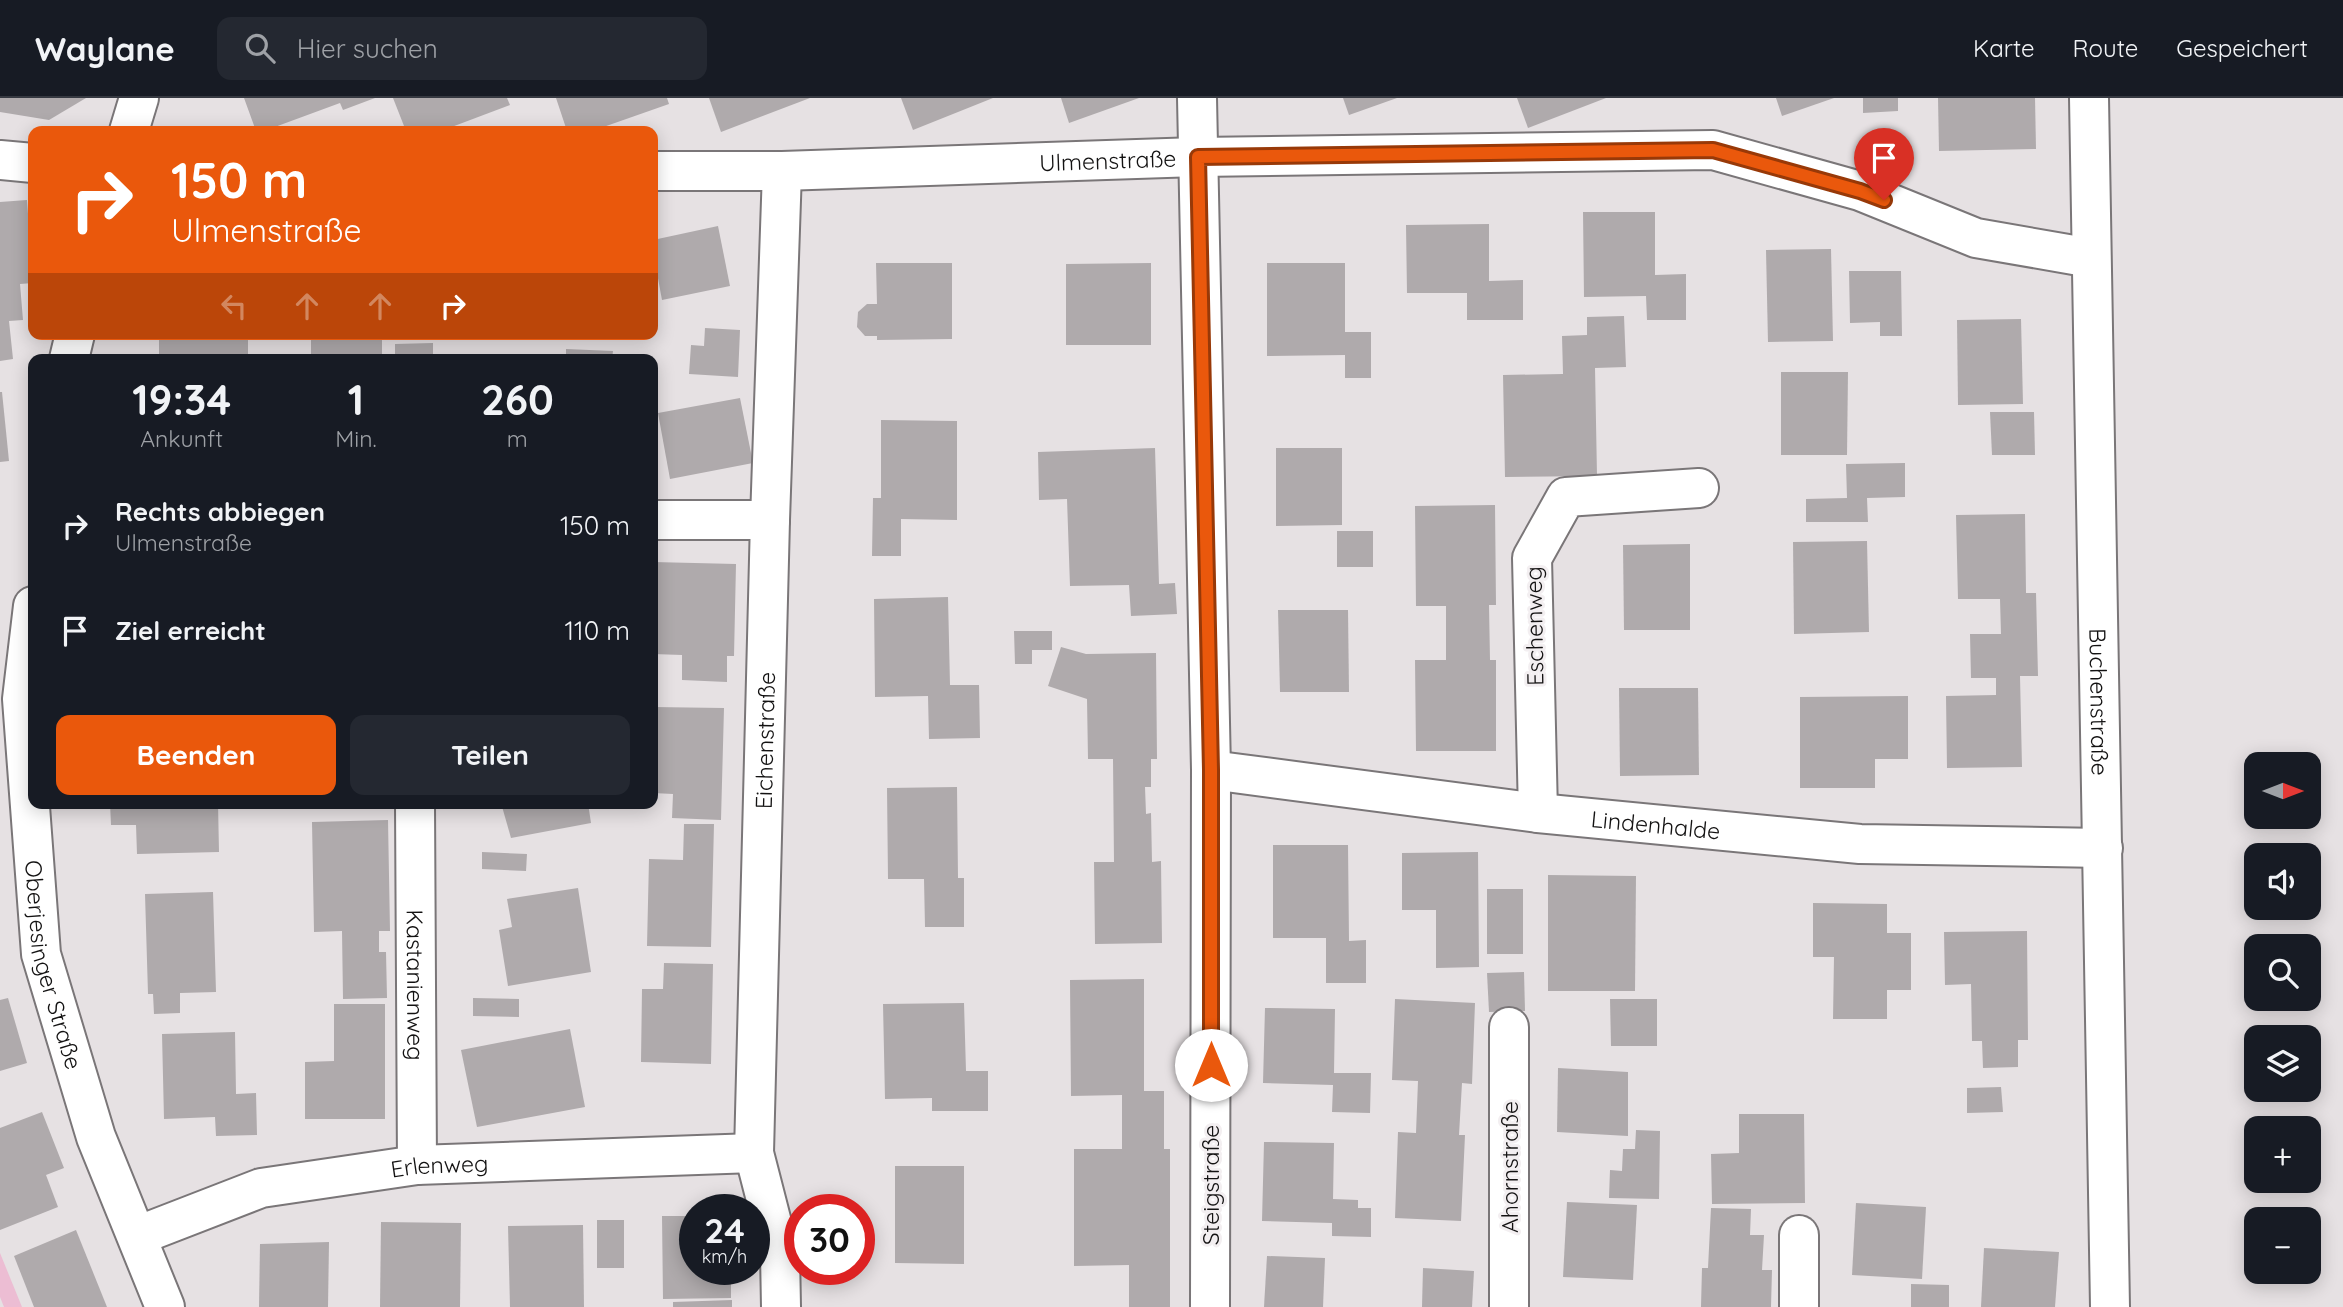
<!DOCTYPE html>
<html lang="de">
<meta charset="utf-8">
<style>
body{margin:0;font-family:Quicksand,sans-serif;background:#242831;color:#f1f3f6;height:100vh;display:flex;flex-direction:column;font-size:26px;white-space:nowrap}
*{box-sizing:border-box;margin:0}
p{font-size:23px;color:#9ea1a6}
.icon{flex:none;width:38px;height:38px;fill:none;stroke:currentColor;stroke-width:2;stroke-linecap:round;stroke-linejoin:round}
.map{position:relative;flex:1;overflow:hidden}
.drawer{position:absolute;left:28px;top:256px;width:630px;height:455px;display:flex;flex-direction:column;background:#171b24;border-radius:14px;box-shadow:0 4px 18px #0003}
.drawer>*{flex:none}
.hud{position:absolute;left:28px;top:28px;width:630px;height:214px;border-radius:14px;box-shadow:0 4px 18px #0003;background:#ea580c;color:#fff;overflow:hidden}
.needle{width:46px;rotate:90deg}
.fabs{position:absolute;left:2244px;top:654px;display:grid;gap:14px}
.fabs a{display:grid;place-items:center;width:77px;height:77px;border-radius:14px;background:#171b24;box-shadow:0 4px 18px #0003;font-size:35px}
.speed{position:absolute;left:679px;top:1096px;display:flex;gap:14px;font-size:35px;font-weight:700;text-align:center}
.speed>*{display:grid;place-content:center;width:91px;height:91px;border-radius:50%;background:#171b24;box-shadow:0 4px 18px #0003;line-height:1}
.speed small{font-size:18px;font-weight:400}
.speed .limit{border:10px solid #d22;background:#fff;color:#111}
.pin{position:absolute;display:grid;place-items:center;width:60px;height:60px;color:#fff;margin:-72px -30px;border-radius:50% 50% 50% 0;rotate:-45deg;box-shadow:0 0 7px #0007}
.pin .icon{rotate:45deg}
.me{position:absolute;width:77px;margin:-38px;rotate:0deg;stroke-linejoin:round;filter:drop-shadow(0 0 5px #0008)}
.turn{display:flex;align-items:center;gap:24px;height:147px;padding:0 28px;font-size:32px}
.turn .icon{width:91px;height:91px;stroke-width:2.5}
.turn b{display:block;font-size:49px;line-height:60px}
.lanes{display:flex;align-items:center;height:66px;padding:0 28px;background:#0003;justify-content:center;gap:35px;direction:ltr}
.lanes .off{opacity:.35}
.eta{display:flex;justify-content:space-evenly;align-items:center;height:119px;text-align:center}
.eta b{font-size:42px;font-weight:800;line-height:49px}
.button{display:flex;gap:14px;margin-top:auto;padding:14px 28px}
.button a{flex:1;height:80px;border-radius:14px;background:#ea580c;color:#fff;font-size:28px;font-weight:800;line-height:80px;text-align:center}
.button a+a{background:#242831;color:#f1f3f6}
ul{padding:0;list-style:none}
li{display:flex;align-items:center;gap:21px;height:105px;padding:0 28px}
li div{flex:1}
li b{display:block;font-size:26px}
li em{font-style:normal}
header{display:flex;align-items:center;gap:42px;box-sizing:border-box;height:98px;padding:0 35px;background:#171b24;border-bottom:2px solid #363941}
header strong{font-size:33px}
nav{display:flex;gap:38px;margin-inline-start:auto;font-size:24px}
.search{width:490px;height:63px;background:#242831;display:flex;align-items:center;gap:18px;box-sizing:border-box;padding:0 24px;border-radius:14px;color:#9ea1a6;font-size:26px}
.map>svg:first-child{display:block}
.green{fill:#ecbdd3}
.building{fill:#afaaac}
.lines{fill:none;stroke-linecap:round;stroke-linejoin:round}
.minor-casing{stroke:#7a7678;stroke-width:42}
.minor{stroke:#fff;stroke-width:38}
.route-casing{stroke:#983908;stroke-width:18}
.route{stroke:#ea580c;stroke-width:12}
.labels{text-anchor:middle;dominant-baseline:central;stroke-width:6;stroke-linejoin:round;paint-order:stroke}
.street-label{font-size:23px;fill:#131212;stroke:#f3eff1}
</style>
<header>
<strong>Waylane</strong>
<div class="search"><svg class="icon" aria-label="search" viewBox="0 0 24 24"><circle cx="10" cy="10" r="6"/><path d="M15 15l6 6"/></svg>Hier suchen</div>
<nav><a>Karte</a><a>Route</a><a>Gespeichert</a></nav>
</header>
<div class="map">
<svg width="2343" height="1209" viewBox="0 0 2343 1209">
<rect width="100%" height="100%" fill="#e6e1e3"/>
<polygon class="green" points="0,1155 22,1209 4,1209 0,1199"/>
<g class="building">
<polygon points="0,0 86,0 49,22 0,14"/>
<polygon points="244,0 375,0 343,12 340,5 264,33 256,33"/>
<polygon points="393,0 507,0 510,7 441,33 406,33"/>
<polygon points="556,0 667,0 669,6 592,33 567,33"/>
<polygon points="709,0 810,0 721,34"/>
<polygon points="901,0 993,0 913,32"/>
<polygon points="1061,0 1139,0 1069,25"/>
<polygon points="1343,0 1397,0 1349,17"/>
<polygon points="1517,0 1606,0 1528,30"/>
<polygon points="1776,0 1834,0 1782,18"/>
<polygon points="1863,0 1898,0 1898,13 1863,15"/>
<polygon points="1938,0 2035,0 2036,51 1939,53"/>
<polygon points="27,102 33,185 20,186 23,222 9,223 13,261 0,263 0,104"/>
<polygon points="1583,114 1655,114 1655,177 1686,176 1686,222 1647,222 1646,198 1584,199"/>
<polygon points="1489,126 1489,183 1523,182 1523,222 1467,222 1467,195 1407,195 1406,127"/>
<polygon points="718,128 730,188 662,202 653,153 653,142"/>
<polygon points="1831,151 1833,243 1768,244 1766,152"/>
<polygon points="876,165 952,165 952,241 877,242 877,238 865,238 857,229 858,214 867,206 877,206"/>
<polygon points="1151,165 1151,247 1066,247 1066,166"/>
<polygon points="1267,165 1345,165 1345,234 1371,234 1371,280 1345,280 1345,257 1267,258"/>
<polygon points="1849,173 1901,173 1902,238 1880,238 1880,224 1850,225"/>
<polygon points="1624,218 1626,269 1595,270 1597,378 1505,379 1503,277 1563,276 1562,238 1587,237 1587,219"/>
<polygon points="2021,221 2023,306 1958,307 1957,222"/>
<polygon points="705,230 740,232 738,279 689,276 691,247 704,248"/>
<rect x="159" y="236" width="89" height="25"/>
<polygon points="311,236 382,236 382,259 311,260"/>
<polygon points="433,245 433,261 395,261 395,246"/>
<polygon points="566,251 613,253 612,261 566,261"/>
<polygon points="1781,274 1848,274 1847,357 1781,357"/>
<polygon points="0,294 2,294 9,363 0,364"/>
<polygon points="740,300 753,365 670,381 658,315"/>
<polygon points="1990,314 2034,314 2035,357 1992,357"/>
<polygon points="881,322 957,323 957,422 901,421 901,458 872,458 873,400 881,400"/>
<polygon points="1155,350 1159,486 1175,485 1177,516 1131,518 1129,487 1070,488 1067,401 1039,402 1038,354"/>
<polygon points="1276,350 1342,350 1342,427 1276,428"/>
<polygon points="1905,365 1905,399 1867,400 1868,424 1806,424 1806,401 1847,400 1846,366"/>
<polygon points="1495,407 1496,507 1489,507 1490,562 1496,562 1496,653 1416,653 1415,562 1446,562 1446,508 1416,508 1415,408"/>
<polygon points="2025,416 2026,495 2036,495 2038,578 2020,578 2022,669 1947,670 1946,598 1996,597 1996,580 1971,580 1970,536 2001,536 2000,501 1958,501 1956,417"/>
<rect x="1337" y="433" width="36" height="36"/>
<polygon points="1867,443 1869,534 1794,536 1793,444"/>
<polygon points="1690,446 1690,532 1624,532 1623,447"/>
<polygon points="653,464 736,466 734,558 727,558 727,584 682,582 682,557 653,556"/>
<polygon points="948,499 950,587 979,587 980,640 929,641 928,598 875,599 874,501"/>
<polygon points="1278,512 1348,512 1349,594 1280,594"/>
<polygon points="1014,533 1052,533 1052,552 1032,552 1032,566 1015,566"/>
<polygon points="1061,549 1086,556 1156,555 1157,661 1151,661 1151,689 1145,689 1146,716 1151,715 1152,764 1161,763 1162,845 1095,846 1094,764 1114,764 1113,661 1088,661 1087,601 1048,588"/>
<polygon points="1619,590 1698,590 1699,677 1620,678"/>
<polygon points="1908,598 1908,661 1875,661 1875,690 1800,690 1800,599"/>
<polygon points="653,609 724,610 721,722 672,720 673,696 653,695"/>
<polygon points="957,689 958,780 964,780 964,829 925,829 924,781 888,781 887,690"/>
<polygon points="110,705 218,705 219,754 137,756 136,727 111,727"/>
<polygon points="501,705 588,705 591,725 511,740"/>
<polygon points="388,722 390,833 379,833 379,854 386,854 387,900 343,901 342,833 314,834 312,724"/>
<polygon points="684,726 714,726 711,849 647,848 649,761 683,762"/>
<polygon points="1273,747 1348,747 1349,843 1366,842 1366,885 1326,885 1326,840 1273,840"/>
<polygon points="482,754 527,756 526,773 482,771"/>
<polygon points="1478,754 1479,869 1436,870 1436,812 1402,812 1402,755"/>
<polygon points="1548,777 1636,778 1635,893 1548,893"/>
<polygon points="578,790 591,874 508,888 499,832 512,829 507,801"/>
<rect x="1487" y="791" width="36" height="65"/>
<polygon points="213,794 216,894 180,895 180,915 154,916 153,896 148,896 145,796"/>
<polygon points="1813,805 1887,806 1887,835 1911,835 1911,892 1887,892 1887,921 1833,921 1834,859 1813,859"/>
<polygon points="2027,833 2028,942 2018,942 2018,969 1983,970 1982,943 1972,943 1971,886 1945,887 1944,834"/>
<polygon points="664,865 713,866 711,966 641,964 642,891 663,891"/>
<polygon points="1524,874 1525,913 1489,914 1487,875"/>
<polygon points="1144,881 1144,993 1164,993 1164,1051 1170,1051 1170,1209 1129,1209 1129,1167 1074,1168 1074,1051 1122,1051 1122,997 1071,998 1070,882"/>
<polygon points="8,900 27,965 0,973 0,902"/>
<polygon points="473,900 519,901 519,919 473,918"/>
<polygon points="1395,901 1475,905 1472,986 1462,985 1459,1037 1465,1037 1461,1123 1395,1120 1398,1034 1416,1035 1418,983 1392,982"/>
<polygon points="1610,901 1657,901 1657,948 1611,948"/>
<polygon points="964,905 966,973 988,973 988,1013 932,1013 932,1000 885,1001 883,906"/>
<polygon points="334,906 385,906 385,1021 305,1021 305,964 334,963"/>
<polygon points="1265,910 1335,911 1334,975 1371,975 1370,1015 1332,1014 1333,987 1263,985"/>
<polygon points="570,931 585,1009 477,1029 461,952"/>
<polygon points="235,934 236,996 256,995 257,1037 216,1038 215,1019 164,1021 162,936"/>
<polygon points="1558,970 1628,974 1628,1038 1557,1034"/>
<polygon points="2001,989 2003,1014 1967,1015 1967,990"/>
<polygon points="42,1014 64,1070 46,1077 58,1109 0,1132 0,1030"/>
<polygon points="1739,1016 1804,1016 1805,1105 1712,1106 1711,1056 1739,1055"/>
<polygon points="1636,1032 1660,1033 1659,1101 1609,1100 1610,1072 1622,1073 1623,1051 1635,1051"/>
<polygon points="1264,1044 1334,1045 1333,1101 1358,1102 1358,1110 1371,1110 1371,1139 1332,1138 1332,1125 1262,1123"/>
<polygon points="895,1068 964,1068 964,1166 895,1165"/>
<polygon points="1567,1104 1637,1107 1633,1182 1563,1179"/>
<polygon points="1856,1105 1926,1109 1922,1181 1852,1177"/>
<polygon points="1711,1110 1751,1111 1750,1137 1764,1137 1762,1172 1772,1172 1771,1209 1701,1209 1702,1170 1708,1170"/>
<polygon points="662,1118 695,1118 695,1171 731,1171 731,1200 663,1201"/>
<rect x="597" y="1122" width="27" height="48"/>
<polygon points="381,1124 461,1125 460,1209 380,1209"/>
<polygon points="583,1127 584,1209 510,1209 508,1128"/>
<polygon points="76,1132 107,1209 34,1209 14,1158"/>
<polygon points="329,1144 328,1209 259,1209 260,1146"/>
<polygon points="1984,1150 2059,1154 2055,1209 1981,1209"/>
<polygon points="1267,1158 1325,1160 1323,1209 1264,1209"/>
<polygon points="1423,1170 1474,1173 1472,1209 1422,1209"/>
<polygon points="1911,1186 1949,1187 1949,1209 1911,1209"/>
<polygon points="732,1202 732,1209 673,1209 673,1204"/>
</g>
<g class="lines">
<defs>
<g id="minor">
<polyline points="1197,0 1211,672 1210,1209"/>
<path id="s1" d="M2089,0L2110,1209"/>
<polyline points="129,33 139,0"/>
<polyline points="0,62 33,65"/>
<path id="s2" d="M653,73H782L1197,59L1713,52L1860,93L1976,140L2091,160"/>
<polyline points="69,261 75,236"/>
<polyline points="653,422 770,422"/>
<path id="s3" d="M33,508L22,601L41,856L96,1039L165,1209"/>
<path id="s4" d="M1211,672L1538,715L1860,746L2103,750"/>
<path id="s5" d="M415,705L417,1067"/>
<polyline points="1538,715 1532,460 1566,399 1699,390"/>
<polyline points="1509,929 1509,1209"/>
<polyline points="1799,1137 1799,1209"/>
<path id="s6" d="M137,1138L261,1090L417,1067L754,1055"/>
<path id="s7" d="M781,1209L780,1156L754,1055L770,422L782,73"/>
</g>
</defs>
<use href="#minor" class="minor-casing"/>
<use href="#minor" class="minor"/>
</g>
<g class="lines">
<defs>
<polyline id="route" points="1211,967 1211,672 1198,59 1713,52 1860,93 1884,102"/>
</defs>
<use href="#route" class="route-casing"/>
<use href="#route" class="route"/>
</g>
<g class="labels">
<g class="street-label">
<text stroke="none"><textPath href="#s2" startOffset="455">Ulmenstraße</textPath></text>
<text transform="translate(1534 528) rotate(-91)">Eschenweg</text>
<text stroke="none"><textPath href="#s1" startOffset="604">Buchenstraße</textPath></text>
<text stroke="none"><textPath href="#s7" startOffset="570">Eichenstraße</textPath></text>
<text stroke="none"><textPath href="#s4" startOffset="448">Lindenhalde</textPath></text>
<text stroke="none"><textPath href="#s3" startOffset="362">Oberjesinger Straße</textPath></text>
<text stroke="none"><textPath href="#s5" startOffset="182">Kastanienweg</textPath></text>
<text stroke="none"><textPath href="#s6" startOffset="313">Erlenweg</textPath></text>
<text transform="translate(1509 1069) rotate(-90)">Ahornstraße</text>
<text transform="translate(1210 1087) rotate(-90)">Steigstraße</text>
</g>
</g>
</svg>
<div class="fabs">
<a><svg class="needle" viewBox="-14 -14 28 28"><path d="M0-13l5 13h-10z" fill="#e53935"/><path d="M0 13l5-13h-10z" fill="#9ea1a6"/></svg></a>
<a><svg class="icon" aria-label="sound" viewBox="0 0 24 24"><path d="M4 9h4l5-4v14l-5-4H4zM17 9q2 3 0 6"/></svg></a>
<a><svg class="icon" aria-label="search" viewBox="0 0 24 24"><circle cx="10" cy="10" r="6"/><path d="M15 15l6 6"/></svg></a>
<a><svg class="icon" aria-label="layers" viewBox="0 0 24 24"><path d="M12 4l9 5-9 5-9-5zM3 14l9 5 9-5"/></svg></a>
<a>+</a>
<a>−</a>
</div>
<div class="speed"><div>24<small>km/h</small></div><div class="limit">30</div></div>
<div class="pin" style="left:1884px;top:102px;background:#d93025"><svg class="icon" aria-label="arrive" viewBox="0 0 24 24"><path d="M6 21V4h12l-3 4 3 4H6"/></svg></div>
<svg class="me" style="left:1211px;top:967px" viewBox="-20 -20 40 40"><circle r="19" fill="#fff"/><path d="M0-13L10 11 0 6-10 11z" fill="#ea580c"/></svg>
<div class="hud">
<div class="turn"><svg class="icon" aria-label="right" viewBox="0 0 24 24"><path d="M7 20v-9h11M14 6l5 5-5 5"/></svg><div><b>150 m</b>Ulmenstraße</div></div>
<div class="lanes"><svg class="icon off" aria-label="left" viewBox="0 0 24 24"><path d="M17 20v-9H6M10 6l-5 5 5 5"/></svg><svg class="icon off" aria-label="ahead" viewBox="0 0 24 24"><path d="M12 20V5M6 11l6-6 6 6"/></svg><svg class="icon off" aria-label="ahead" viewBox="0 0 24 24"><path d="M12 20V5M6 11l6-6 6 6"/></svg><svg class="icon" aria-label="right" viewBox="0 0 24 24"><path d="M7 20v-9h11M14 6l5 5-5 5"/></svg></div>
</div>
<section class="drawer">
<div class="eta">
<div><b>19:34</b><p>Ankunft</p></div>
<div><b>1</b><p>Min.</p></div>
<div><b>260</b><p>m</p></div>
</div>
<ul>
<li><svg class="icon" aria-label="right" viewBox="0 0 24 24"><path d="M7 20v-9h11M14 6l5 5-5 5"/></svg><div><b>Rechts abbiegen</b><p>Ulmenstraße</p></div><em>150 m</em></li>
<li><svg class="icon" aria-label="arrive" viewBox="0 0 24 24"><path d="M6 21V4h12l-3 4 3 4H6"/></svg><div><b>Ziel erreicht</b></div><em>110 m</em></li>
</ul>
<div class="button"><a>Beenden</a><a>Teilen</a></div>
</section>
</div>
